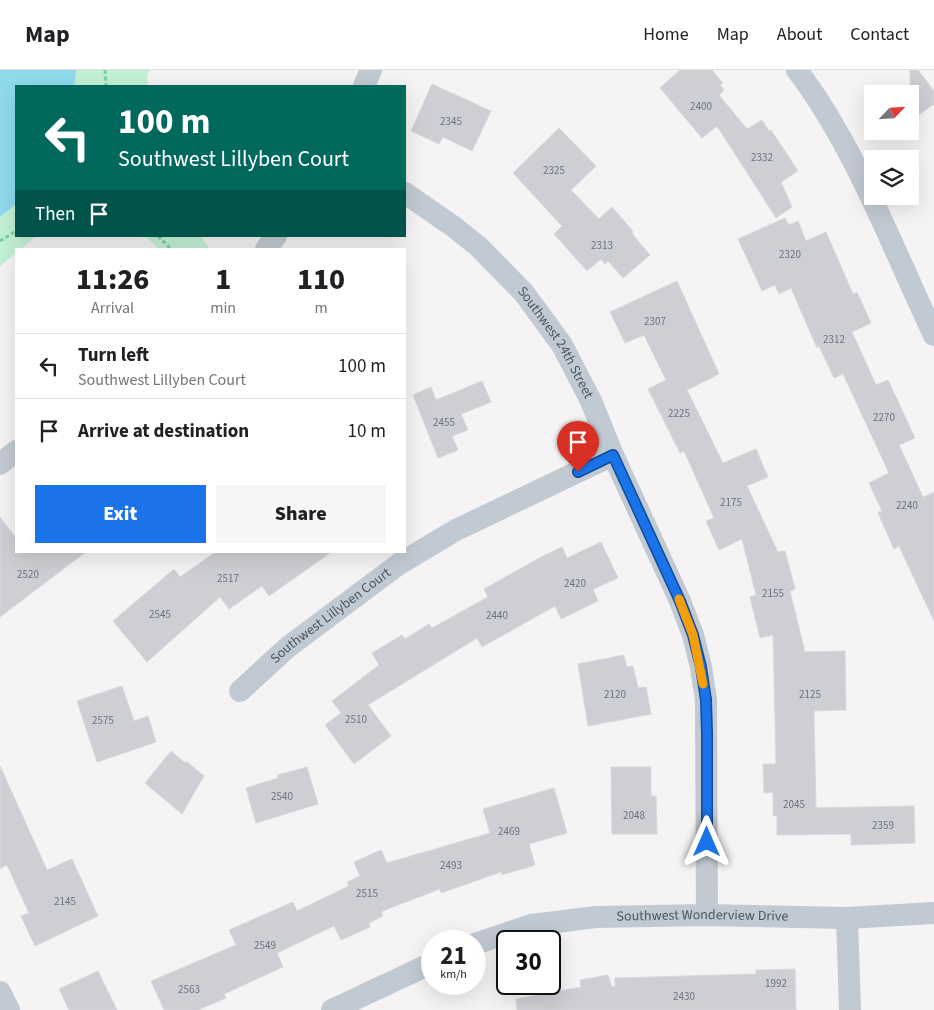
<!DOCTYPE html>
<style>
body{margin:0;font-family:"Source Sans 3",sans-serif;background:#f6f6f6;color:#202124;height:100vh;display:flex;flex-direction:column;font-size:19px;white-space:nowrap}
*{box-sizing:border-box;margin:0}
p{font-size:16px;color:#757577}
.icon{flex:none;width:28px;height:28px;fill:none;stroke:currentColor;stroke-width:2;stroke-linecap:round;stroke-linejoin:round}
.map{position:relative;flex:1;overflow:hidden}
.sheet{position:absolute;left:15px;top:178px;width:391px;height:305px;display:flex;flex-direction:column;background:#fff;border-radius:0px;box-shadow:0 5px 20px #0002}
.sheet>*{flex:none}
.banner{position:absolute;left:15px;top:15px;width:391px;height:152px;border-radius:0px;box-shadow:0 5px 20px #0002;background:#00695c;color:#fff;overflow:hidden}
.needle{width:32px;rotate:65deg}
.tools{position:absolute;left:864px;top:15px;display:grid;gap:10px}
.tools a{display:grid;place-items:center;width:55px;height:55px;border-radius:0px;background:#fff;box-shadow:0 5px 20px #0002;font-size:25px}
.speed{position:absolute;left:421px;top:860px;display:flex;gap:10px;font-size:25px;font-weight:700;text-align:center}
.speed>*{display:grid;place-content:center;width:65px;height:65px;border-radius:50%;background:#fff;box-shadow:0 5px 20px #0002;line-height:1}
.speed small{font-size:12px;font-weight:400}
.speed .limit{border:2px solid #111;border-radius:8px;background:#fff;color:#111}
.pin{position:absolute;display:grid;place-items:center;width:42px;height:42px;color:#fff;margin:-51px -21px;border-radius:50% 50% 50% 0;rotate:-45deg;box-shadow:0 0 5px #0007}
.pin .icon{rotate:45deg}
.me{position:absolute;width:55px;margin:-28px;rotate:0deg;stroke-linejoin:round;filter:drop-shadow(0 0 4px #0008)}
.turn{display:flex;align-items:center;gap:18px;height:105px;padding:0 20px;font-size:22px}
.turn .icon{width:65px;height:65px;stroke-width:2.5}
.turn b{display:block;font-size:35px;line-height:42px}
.then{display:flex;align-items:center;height:48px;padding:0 20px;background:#0003;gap:10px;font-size:19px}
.eta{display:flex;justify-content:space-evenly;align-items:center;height:85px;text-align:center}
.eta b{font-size:30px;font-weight:800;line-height:35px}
.action{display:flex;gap:10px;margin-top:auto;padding:10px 20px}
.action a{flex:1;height:58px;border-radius:0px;background:#1a73e8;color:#fff;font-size:20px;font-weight:800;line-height:58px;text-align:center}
.action a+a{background:#f6f6f6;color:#202124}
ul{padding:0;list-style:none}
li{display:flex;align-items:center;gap:15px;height:65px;padding:0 20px;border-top:1px solid #e0e0e0}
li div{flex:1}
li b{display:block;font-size:19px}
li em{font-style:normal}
header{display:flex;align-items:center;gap:30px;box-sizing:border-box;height:70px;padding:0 25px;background:#fff;border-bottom:1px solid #e0e0e0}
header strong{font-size:24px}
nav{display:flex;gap:28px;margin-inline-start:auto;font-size:18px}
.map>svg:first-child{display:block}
.green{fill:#c3f1d5}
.water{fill:#90daee}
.building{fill:#cdcfd5;stroke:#d7d9de}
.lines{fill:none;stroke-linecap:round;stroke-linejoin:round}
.path{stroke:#7ad0a6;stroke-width:3;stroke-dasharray:4 2.5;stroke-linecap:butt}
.street{stroke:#c1cad2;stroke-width:22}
.route-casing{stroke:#114b97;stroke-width:12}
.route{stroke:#1a73e8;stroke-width:9}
.slow{stroke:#f59e0b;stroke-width:9}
.labels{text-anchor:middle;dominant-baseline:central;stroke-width:4.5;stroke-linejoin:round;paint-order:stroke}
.number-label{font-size:11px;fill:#6b747e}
.street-label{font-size:14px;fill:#4a5661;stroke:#fff}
</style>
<header>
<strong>Map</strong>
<nav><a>Home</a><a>Map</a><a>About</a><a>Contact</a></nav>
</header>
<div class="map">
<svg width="934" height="940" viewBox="0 0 934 940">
<rect width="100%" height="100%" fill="#f5f3f3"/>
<g class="green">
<polygon points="0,0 150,0 147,7 148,16 16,16 16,166 36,166 21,179 16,179 16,183 0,196"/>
<polygon points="146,166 200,166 210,179 158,179"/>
</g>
<polygon class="water" points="0,0 76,0 74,16 16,16 16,134 0,147"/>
<g class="building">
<polygon points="680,0 712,0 723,13 720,15 724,20 719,25 747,59 762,50 769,61 771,60 798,101 781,112 792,137 776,148 717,56 702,68 660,18"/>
<polygon points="910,0 918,0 934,21 934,34 910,51"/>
<polygon points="432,14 491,41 472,81 443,67 439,74 411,61"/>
<polygon points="559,58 596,96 571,120 599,149 612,137 632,160 633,165 650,185 623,208 608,191 605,194 601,189 587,201 554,164 562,156 513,103"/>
<polygon points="785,148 789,155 798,151 806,171 826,162 853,224 857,222 871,253 852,262 876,315 888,310 915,368 899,375 923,427 934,422 934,551 899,476 894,479 878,443 882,441 869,413 889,403 843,304 834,308 819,276 817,278 791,218 779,224 775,215 762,221 738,169"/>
<polygon points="677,211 719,304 687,320 723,393 756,379 768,407 747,416 778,482 785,481 795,519 790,521 805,582 845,581 846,640 814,641 816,738 914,736 915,773 851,775 851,764 777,765 777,745 773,746 773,722 764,723 763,694 776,694 773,565 760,568 750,527 756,525 742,469 719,480 706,451 714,448 684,381 680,383 648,319 666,310 644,265 625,273 610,242"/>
<polygon points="482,311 491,332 461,344 468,360 452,366 458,380 438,388 413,325 431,317 436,330"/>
<polygon points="0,447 16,468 16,481 87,481 0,547"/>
<polygon points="601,472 618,508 593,519 598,531 561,549 555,536 482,577 477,568 368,635 391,666 354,694 325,655 341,643 332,631 379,595 372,583 402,565 405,569 429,554 432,558 488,527 484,519 541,487 562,477 567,488"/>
<polygon points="217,481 333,481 269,526 262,516 229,539 220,527 147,592 113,551 174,499 180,507"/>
<polygon points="624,585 627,597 633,596 638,618 646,617 651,644 588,656 578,594"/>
<polygon points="122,616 134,651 148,646 156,672 97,692 77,631"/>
<polygon points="171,681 185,693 186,691 204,706 182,744 145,713"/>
<polygon points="0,696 47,800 72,789 98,846 35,876 21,846 29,843 7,795 0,799"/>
<polygon points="307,697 318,734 256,753 246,718 278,708 278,705"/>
<polygon points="611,697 651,697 651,726 656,726 657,764 612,764"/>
<polygon points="554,718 567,763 529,774 535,795 502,805 501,802 441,823 440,819 390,838 381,842 383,846 369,853 370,857 341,870 334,856 277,883 283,897 224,924 226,928 198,940 164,940 151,911 236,875 229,860 293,832 297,841 349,816 347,812 360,806 354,792 381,780 387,793 490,763 483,739"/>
<polygon points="795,899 796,940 517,940 516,929 581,917 580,910 608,905 612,917 615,916 615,908 756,904 756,900"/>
<polygon points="98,901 117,940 69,940 59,919"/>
</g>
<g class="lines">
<g class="path">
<polyline points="105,0 106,16"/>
<polyline points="158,166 171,179"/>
<polyline points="0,171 16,161"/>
</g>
<g class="street">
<path d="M797,0C857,80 891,175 934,265"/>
<polyline points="364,16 371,0"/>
<path id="s1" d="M405,123L454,157L479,177L524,223L562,275L591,331L613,385L680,531L693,565L701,597L706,630L707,845"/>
<polyline points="266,179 276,166"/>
<polyline points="0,394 16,381"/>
<path id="s2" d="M240,621L288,577L399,494L456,460L613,385"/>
<polyline points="847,848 850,940"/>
<path id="s3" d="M475,874L531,855L596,847L707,845L847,848L934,843"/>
<polyline points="0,922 9,940"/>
<polyline points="332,940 432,893"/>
</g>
</g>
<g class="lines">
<defs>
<polyline id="route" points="578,402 613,385 680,531 693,565 701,597 706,630 707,663 707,772"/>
</defs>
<use href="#route" class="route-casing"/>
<use href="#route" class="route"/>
<polyline class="slow" points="679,529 693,565 703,614"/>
</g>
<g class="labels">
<g class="number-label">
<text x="701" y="36">2400</text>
<text x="451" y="51">2345</text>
<text x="762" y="87">2332</text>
<text x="554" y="100">2325</text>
<text x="602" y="175">2313</text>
<text x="790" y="184">2320</text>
<text x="655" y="251">2307</text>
<text x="834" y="269">2312</text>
<text x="679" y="343">2225</text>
<text x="884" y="347">2270</text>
<text x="444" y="352">2455</text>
<text x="731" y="432">2175</text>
<text x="907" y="435">2240</text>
<text x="28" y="504">2520</text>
<text x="228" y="508">2517</text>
<text x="575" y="513">2420</text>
<text x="773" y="523">2155</text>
<text x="160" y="544">2545</text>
<text x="497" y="545">2440</text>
<text x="615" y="624">2120</text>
<text x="810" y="624">2125</text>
<text x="356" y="649">2510</text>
<text x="103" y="650">2575</text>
<text x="282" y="726">2540</text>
<text x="794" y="734">2045</text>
<text x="634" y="745">2048</text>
<text x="883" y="755">2359</text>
<text x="509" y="761">2469</text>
<text x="451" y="795">2493</text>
<text x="367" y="823">2515</text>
<text x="65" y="831">2145</text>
<text x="265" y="875">2549</text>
<text x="776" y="913">1992</text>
<text x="189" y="919">2563</text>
<text x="684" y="926">2430</text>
</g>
<g class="street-label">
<text stroke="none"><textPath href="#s1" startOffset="215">Southwest 24th Street</textPath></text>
<text stroke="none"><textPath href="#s2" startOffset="118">Southwest Lillyben Court</textPath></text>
<text stroke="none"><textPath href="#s3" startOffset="231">Southwest Wonderview Drive</textPath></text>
</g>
</g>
</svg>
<div class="tools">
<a><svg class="needle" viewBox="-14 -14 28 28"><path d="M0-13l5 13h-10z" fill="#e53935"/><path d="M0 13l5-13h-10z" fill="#757577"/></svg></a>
<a><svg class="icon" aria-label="layers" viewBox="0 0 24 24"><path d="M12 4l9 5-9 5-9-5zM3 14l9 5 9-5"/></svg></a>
</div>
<div class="speed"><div>21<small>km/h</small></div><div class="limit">30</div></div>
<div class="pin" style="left:578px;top:402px;background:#d93025"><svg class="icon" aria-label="arrive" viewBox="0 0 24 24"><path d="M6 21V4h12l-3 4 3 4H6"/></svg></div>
<svg class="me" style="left:707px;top:772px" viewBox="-20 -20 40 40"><path d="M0-17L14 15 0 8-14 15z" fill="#1a73e8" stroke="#fff" stroke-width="4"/></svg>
<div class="banner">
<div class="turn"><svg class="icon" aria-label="left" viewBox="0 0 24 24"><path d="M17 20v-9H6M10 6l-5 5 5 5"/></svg><div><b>100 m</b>Southwest Lillyben Court</div></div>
<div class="then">Then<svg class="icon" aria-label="arrive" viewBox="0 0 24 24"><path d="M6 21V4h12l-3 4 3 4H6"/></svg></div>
</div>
<section class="sheet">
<div class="eta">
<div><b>11:26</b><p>Arrival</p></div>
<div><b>1</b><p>min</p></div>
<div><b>110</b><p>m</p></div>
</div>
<ul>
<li><svg class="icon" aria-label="left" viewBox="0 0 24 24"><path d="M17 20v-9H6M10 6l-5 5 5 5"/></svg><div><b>Turn left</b><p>Southwest Lillyben Court</p></div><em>100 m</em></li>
<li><svg class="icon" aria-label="arrive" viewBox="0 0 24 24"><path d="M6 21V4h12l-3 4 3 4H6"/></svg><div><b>Arrive at destination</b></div><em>10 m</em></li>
</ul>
<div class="action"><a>Exit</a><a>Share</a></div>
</section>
</div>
